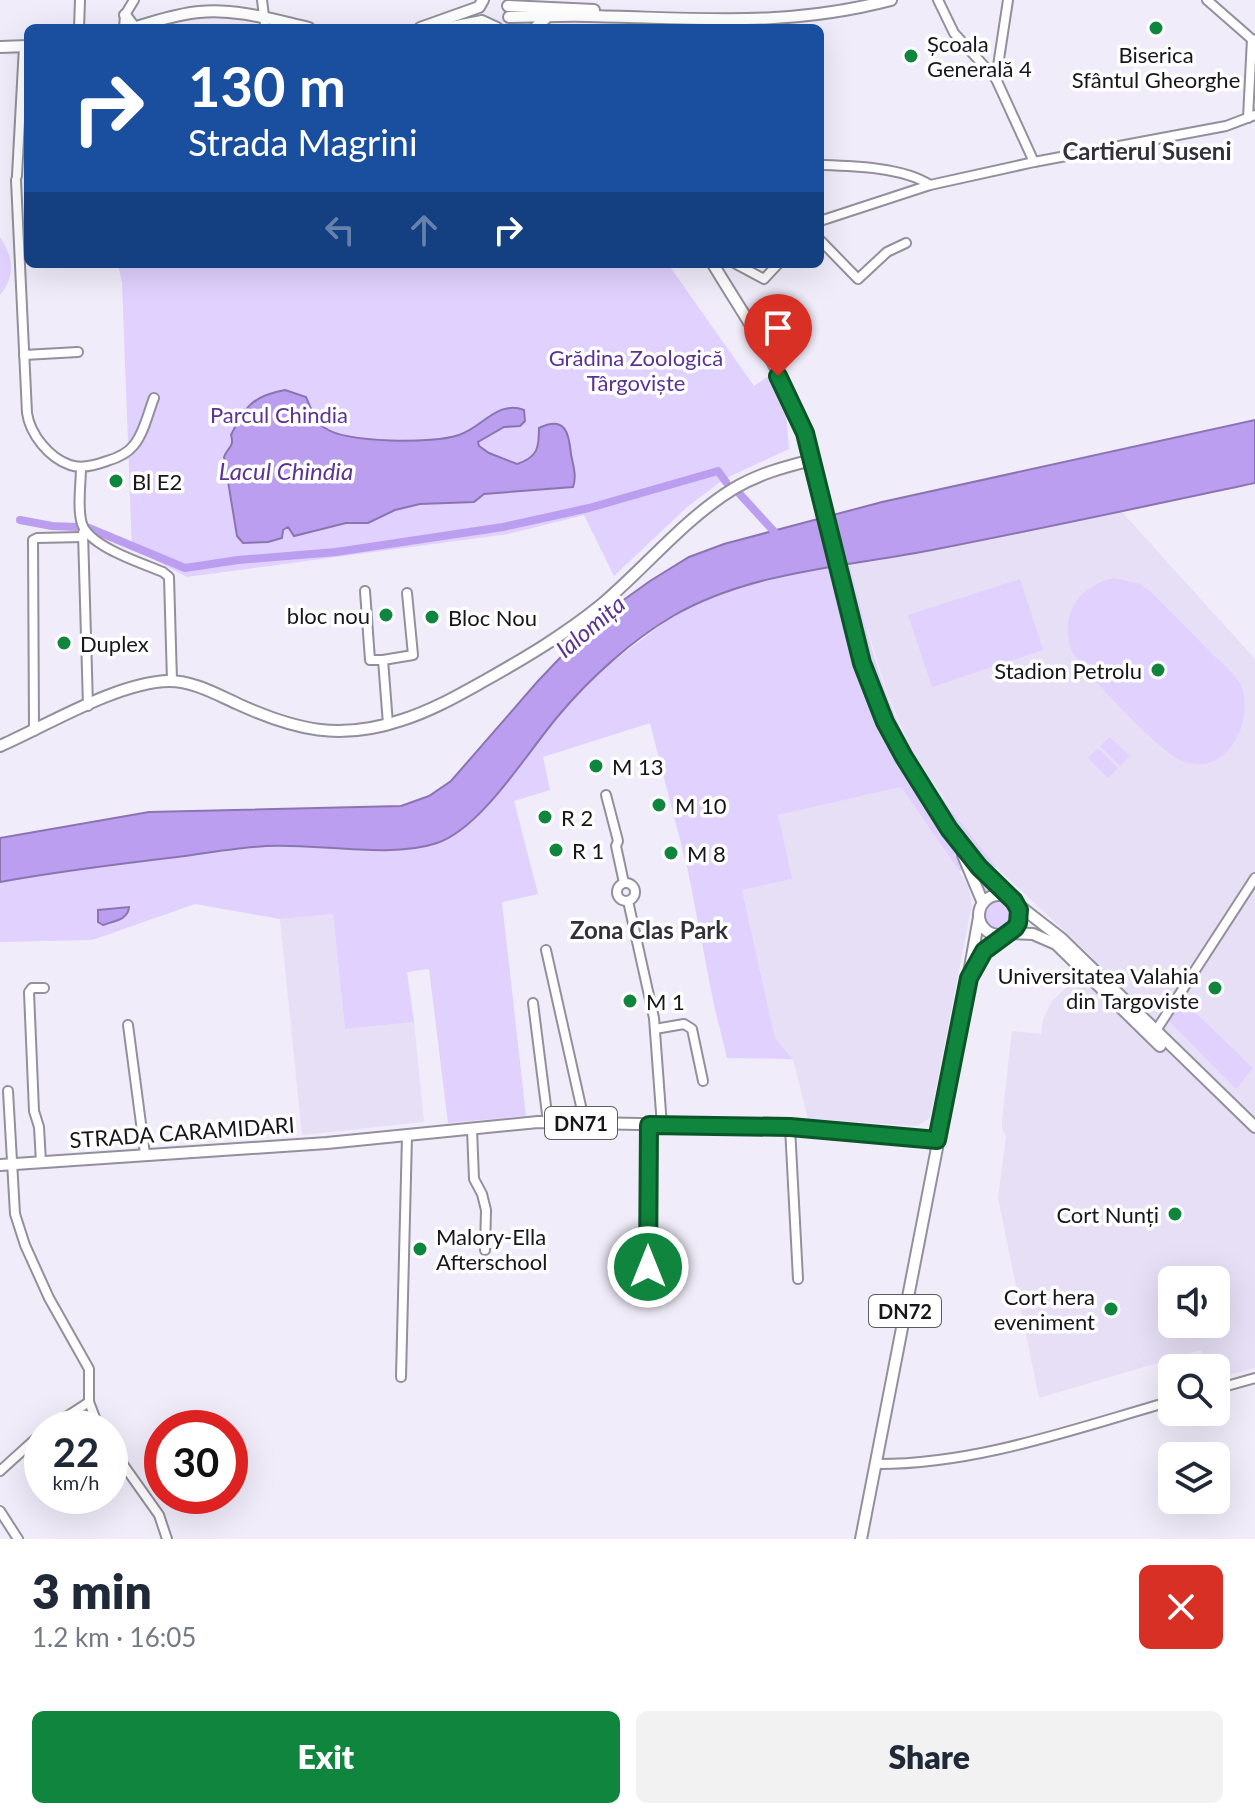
<!DOCTYPE html>
<meta charset="utf-8">
<style>
body{margin:0;font-family:Lato,sans-serif;background:#f2f2f3;color:#1f2937;height:100vh;display:flex;flex-direction:column;font-size:30px;white-space:nowrap}
*{box-sizing:border-box;margin:0}
p{font-size:26px;color:#747a83}
.icon{flex:none;width:44px;height:44px;fill:none;stroke:currentColor;stroke-width:2;stroke-linecap:round;stroke-linejoin:round}
.map{position:relative;height:1539px;overflow:hidden}
.details{display:flex;flex-direction:column;background:#fff;flex:1}
.details>*{flex:none}
.top-card{position:absolute;left:24px;top:24px;width:800px;height:244px;border-radius:12px;box-shadow:0 8px 32px #0002;background:#1a4fa0;color:#fff;overflow:hidden}
.tools{position:absolute;left:1158px;top:1266px;display:grid;gap:16px}
.tools a{display:grid;place-items:center;width:72px;height:72px;border-radius:12px;background:#fff;box-shadow:0 8px 32px #0002;font-size:40px}
.speed{position:absolute;left:24px;top:1410px;display:flex;gap:16px;font-size:40px;font-weight:700;text-align:center}
.speed>*{display:grid;place-content:center;width:104px;height:104px;border-radius:50%;background:#fff;box-shadow:0 8px 32px #0002;line-height:1}
.speed small{font-size:20px;font-weight:400}
.speed .limit{border:12px solid #d22;background:#fff;color:#111}
.pin{position:absolute;display:grid;place-items:center;width:68px;height:68px;color:#fff;margin:-82px -34px;border-radius:50% 50% 50% 0;rotate:-45deg;box-shadow:0 0 8px #0007}
.pin .icon{rotate:45deg}
.me{position:absolute;width:88px;margin:-44px;rotate:0deg;stroke-linejoin:round;filter:drop-shadow(0 0 6px #0008)}
.turn{display:flex;align-items:center;gap:28px;height:168px;padding:0 32px;font-size:36px}
.turn .icon{width:104px;height:104px;stroke-width:2.5}
.turn b{display:block;font-size:56px;line-height:68px}
.lanes{display:flex;align-items:center;height:76px;padding:0 32px;background:#0003;justify-content:center;gap:40px;direction:ltr}
.lanes .off{opacity:.35}
.round{display:grid;place-items:center;flex:none;width:84px;height:84px;border-radius:12px;background:#f2f2f3}
.head{display:flex;align-items:center;justify-content:space-between;height:136px;padding:0 32px}
h1{font-size:48px;font-weight:800;line-height:60px}
.action{display:flex;gap:16px;margin-top:auto;padding:16px 32px}
.action a{flex:1;height:92px;border-radius:12px;background:#0f853d;color:#fff;font-size:32px;font-weight:800;line-height:92px;text-align:center}
.action a+a{background:#f2f2f3;color:#1f2937}
.map>svg:first-child{display:block}
.built{fill:#e6dff5;fill-rule:evenodd}
.green{fill:#e0d1fe}
.water{fill:#bc9ef1;stroke:#8a75b1;stroke-width:2}
.lines{fill:none;stroke-linecap:round;stroke-linejoin:round}
.canal{stroke:#bc9ef1;stroke-width:8}
.minor-casing{stroke:#938f9c;stroke-width:12}
.major-casing{stroke:#938f9c;stroke-width:14}
.minor{stroke:#fff;stroke-width:8}
.major{stroke:#fff;stroke-width:10}
.route-casing{stroke:#0a5628;stroke-width:20}
.route{stroke:#0f853d;stroke-width:14}
.poi-dot{fill:#0f853d;stroke:#fff;stroke-width:3}
.labels{text-anchor:middle;dominant-baseline:central;stroke-width:7;stroke-linejoin:round;paint-order:stroke}
.shield{fill:#fff;stroke:#5d5c5f;stroke-width:2}
.shield-label{font-size:20px;font-weight:bold;fill:#17161b}
.poi-label{font-size:22px;fill:#17161b;stroke:#fff;text-anchor:start}
.park-label{font-size:22px;fill:#5c3392;stroke:#fff}
.street-label{font-size:22px;fill:#17161b;stroke:#fff}
.neighbourhood-label{font-size:24px;font-weight:bold;fill:#33303b;stroke:#fff}
.water-label{font-size:24px;font-style:italic;fill:#5d3493;stroke:#fff}
</style>
<div class="map">
<svg width="1255" height="1539" viewBox="0 0 1255 1539">
<rect width="100%" height="100%" fill="#f0ecfa"/>
<g class="built">
<path d="M1122,512L1255,659V1368L1216,1378V1368H1207L1201,1350L1039,1398L998,1198L1006,1137L1002,1128V1119L1012,1031L1041,1034L1043,1019L1052,1001L1076,978L1092,957L996,867L955,814L912,752L888,695L863,616L850,565ZM1172,1280H1216V1324H1172Z"/>
<polygon points="901,787 968,885 972,904 930,1118 917,1126 808,1119 793,1059 775,1038 742,890 791,879 777,815"/>
<polygon points="333,914 345,1029 414,1022 424,1122 302,1135 280,919"/>
</g>
<g class="green">
<path d="M0,237C13,257 16,276 0,295Z"/>
<polygon points="118,264 668,264 754,386 770,375 786,414 789,449 724,479 687,507 614,576 584,515 508,534 187,577 132,548 122,283"/>
<path d="M850,565C866,627 881,696 913,752C935,793 968,830 996,867L980,869L995,888L982,895L973,870L959,871L901,787L778,815L792,879L742,890L775,1038L793,1059L727,1058L714,1005L688,871L650,723L543,757L550,790L514,801L538,894L502,902L526,1116L448,1123L429,969L407,972L414,1022L345,1029L333,914L280,919L195,904L92,940L0,942V882L108,865L267,846L396,849L561,712L607,666L670,618L726,591L785,575Z"/>
<path d="M1114,578L1140,584L1152,593C1172,613 1192,633 1212,654C1222,663 1234,673 1241,685C1255,725 1225,780 1180,760C1158,750 1087,674 1072,652C1059,617 1077,586 1114,578Z"/>
<polygon points="1020,579 1043,650 932,687 908,615"/>
<polygon points="1110,737 1130,756 1120,766 1100,746"/>
<polygon points="1098,748 1118,768 1108,778 1088,758"/>
<circle cx="999" cy="915" r="15"/>
<polygon points="1179,1003 1185,1003 1253,1068 1236,1089 1168,1020"/>
</g>
<g class="water">
<path d="M285,390L306,397C311,409 315,421 325,428C346,443 434,444 459,435C483,427 497,400 524,410L525,421L520,426L504,427L478,442L479,446L489,453L517,464C538,457 539,448 539,428C565,415 569,433 571,454C573,465 577,476 573,487L484,494L474,502L420,504L395,510L368,523H346L294,536L288,527L283,530L282,538L268,542L243,543L237,536L224,457C227,448 235,447 231,435C245,407 252,396 285,390Z"/>
<path d="M1255,420V483C1147,506 1040,529 932,550C845,567 751,571 673,616C632,640 590,678 559,715C528,751 482,828 437,843C389,859 318,843 266,846C236,848 206,853 177,857C118,864 59,871 0,882V838L149,812L401,806L429,796L451,781L538,681L597,619L650,581L689,557L724,544L882,502Z"/>
<path d="M129,907C128,920 114,921 103,925L98,922V910Z"/>
</g>
<g class="lines">
<g class="canal">
<polyline points="737,491 780,538"/>
<polyline points="20,520 52,526 76,527"/>
<polyline points="89,528 185,568 238,560 336,552 503,527 589,508 718,471 726,482"/>
</g>
<defs>
<g id="minor">
<polyline points="262,0 265,24"/>
<polyline points="938,0 954,33 996,79 1034,162"/>
<polyline points="1207,0 1255,42"/>
<polyline points="79,28 80,0"/>
<polyline points="124,28 125,15 134,0"/>
<polyline points="996,79 1008,0"/>
<polyline points="1248,118 1252,39"/>
<path d="M820,165C852,166 903,167 930,185"/>
<polyline points="17,176 24,46"/>
<path d="M16,180L27,413C30,434 49,458 70,465C81,469 96,465 107,461C117,458 128,453 134,445C144,433 148,413 154,398"/>
<polyline points="820,221 930,185 1034,162 1226,126 1255,115"/>
<polyline points="820,240 858,279 887,252 906,243"/>
<polyline points="736,264 764,279 778,264"/>
<polyline points="24,355 78,352"/>
<path d="M81,467C81,484 77,508 82,524C90,547 142,563 163,572L169,577L172,681"/>
<polyline points="83,533 88,706"/>
<polyline points="365,591 370,660 383,660"/>
<polyline points="388,724 383,660 413,655 407,593"/>
<polyline points="34,731 33,540 37,538 83,537"/>
<polyline points="606,795 618,841 616,846 624,883"/>
<circle cx="626" cy="892" r="9"/>
<polyline points="628,901 654,1018 662,1126"/>
<polyline points="546,950 585,1124"/>
<polyline points="533,1003 548,1122"/>
<polyline points="128,1025 145,1154"/>
<polyline points="655,1029 684,1024 692,1029 703,1081"/>
<polyline points="1155,1032 1255,878"/>
<polyline points="8,1091 15,1214 25,1245 49,1298 89,1369 89,1402 99,1428"/>
<polyline points="790,1127 798,1279"/>
<polyline points="472,1129 474,1179 482,1194 486,1210 485,1250"/>
<polyline points="41,1162 39,1127 34,1111 29,992 32,988 44,988"/>
<polyline points="648,1267 649,1125"/>
<polyline points="401,1377 407,1136"/>
<polyline points="1216,1389 1255,1378"/>
<polyline points="49,1428 89,1402"/>
<polyline points="110,1446 159,1515 167,1539"/>
<path d="M875,1464C976,1465 1076,1428 1172,1401"/>
<polyline points="0,1471 42,1433"/>
<polyline points="0,1511 18,1539"/>
</g>
<g id="major">
<polyline points="508,6 594,10"/>
<polyline points="125,15 134,27"/>
<path d="M509,17C536,17 562,15 588,16C696,18 784,28 891,0"/>
<path d="M132,28C154,22 176,14 199,12C236,8 274,20 309,28"/>
<polyline points="420,28 479,7 483,0"/>
<polyline points="446,28 482,21 497,28"/>
<polyline points="535,28 547,17"/>
<polyline points="0,47 28,46"/>
<path d="M713,264C744,316 784,372 803,429C829,506 838,587 863,664C890,752 945,835 1010,898"/>
<path d="M0,746C48,725 118,682 169,681C193,681 216,694 238,704C295,730 340,741 402,720C431,711 457,696 484,681C525,658 564,635 601,605C645,568 683,520 733,489C758,474 784,467 812,460"/>
<polyline points="963,855 983,903"/>
<circle cx="999" cy="915" r="20"/>
<polyline points="1017,904 1062,939 1255,1127"/>
<polyline points="1010,933 1033,934 1056,944 1160,1046"/>
<polyline points="973,969 984,951 1005,935"/>
<polyline points="0,1165 327,1143 538,1122 790,1127 937,1140"/>
<polyline points="861,1539 950,1081 979,917"/>
</g>
</defs>
<use href="#minor" class="minor-casing"/>
<use href="#major" class="major-casing"/>
<use href="#minor" class="minor"/>
<use href="#major" class="major"/>
</g>
<g class="lines">
<defs>
<polyline id="route" points="648,1267 649,1125 790,1127 937,1140 969,978 984,951 1015,928 1018,923 1019,910 1014,901 979,867 949,829 904,757 885,722 862,663 805,433 778,376"/>
</defs>
<use href="#route" class="route-casing"/>
<use href="#route" class="route"/>
</g>
<g class="poi-dot">
<circle cx="1156" cy="28" r="8"/>
<circle cx="911" cy="56" r="8"/>
<circle cx="116" cy="481" r="8"/>
<circle cx="386" cy="615" r="8"/>
<circle cx="432" cy="617" r="8"/>
<circle cx="64" cy="643" r="8"/>
<circle cx="1158" cy="670" r="8"/>
<circle cx="596" cy="766" r="8"/>
<circle cx="659" cy="805" r="8"/>
<circle cx="545" cy="817" r="8"/>
<circle cx="556" cy="850" r="8"/>
<circle cx="671" cy="853" r="8"/>
<circle cx="1215" cy="988" r="8"/>
<circle cx="630" cy="1001" r="8"/>
<circle cx="1175" cy="1214" r="8"/>
<circle cx="420" cy="1249" r="8"/>
<circle cx="1111" cy="1309" r="8"/>
</g>
<g class="labels">
<g class="shield">
<rect x="545" y="1107" width="72" height="32" rx="6"/>
<rect x="869" y="1295" width="72" height="32" rx="6"/>
</g>
<g class="shield-label">
<text x="581" y="1123">DN71</text>
<text x="905" y="1311">DN72</text>
</g>
<g class="poi-label">
<text x="927" y="43">Școala<tspan x="927" dy="25">Generală 4</tspan></text>
<text x="1156" y="54" text-anchor="middle">Biserica<tspan x="1156" dy="25">Sfântul Gheorghe</tspan></text>
<text x="132" y="481">Bl E2</text>
<text x="370" y="615" text-anchor="end">bloc nou</text>
<text x="448" y="617">Bloc Nou</text>
<text x="80" y="643">Duplex</text>
<text x="1142" y="670" text-anchor="end">Stadion Petrolu</text>
<text x="612" y="766">M 13</text>
<text x="675" y="805">M 10</text>
<text x="561" y="817">R 2</text>
<text x="572" y="850">R 1</text>
<text x="687" y="853">M 8</text>
<text x="1199" y="975" text-anchor="end">Universitatea Valahia<tspan x="1199" dy="25">din Targoviste</tspan></text>
<text x="646" y="1001">M 1</text>
<text x="1159" y="1214" text-anchor="end">Cort Nunți</text>
<text x="436" y="1236">Malory-Ella<tspan x="436" dy="25">Afterschool</tspan></text>
<text x="1095" y="1296" text-anchor="end">Cort hera<tspan x="1095" dy="25">eveniment</tspan></text>
</g>
<g class="park-label">
<text x="636" y="357">Grădina Zoologică<tspan x="636" dy="25">Târgoviște</tspan></text>
<text x="279" y="414">Parcul Chindia</text>
</g>
<g class="street-label">
<text transform="translate(182 1132) rotate(-4)">STRADA CARAMIDARI</text>
</g>
<g class="neighbourhood-label">
<text x="1147" y="150">Cartierul Suseni</text>
<text x="649" y="929">Zona Clas Park</text>
</g>
<g class="water-label">
<text x="286" y="470">Lacul Chindia</text>
<text transform="translate(590 626) rotate(-40)">Ialomița</text>
</g>
</g>
</svg>
<div class="tools">
<a><svg class="icon" aria-label="sound" viewBox="0 0 24 24"><path d="M4 9h4l5-4v14l-5-4H4zM17 9q2 3 0 6"/></svg></a>
<a><svg class="icon" aria-label="search" viewBox="0 0 24 24"><circle cx="10" cy="10" r="6"/><path d="M15 15l6 6"/></svg></a>
<a><svg class="icon" aria-label="layers" viewBox="0 0 24 24"><path d="M12 4l9 5-9 5-9-5zM3 14l9 5 9-5"/></svg></a>
</div>
<div class="speed"><div>22<small>km/h</small></div><div class="limit">30</div></div>
<div class="pin" style="left:778px;top:376px;background:#d93025"><svg class="icon" aria-label="arrive" viewBox="0 0 24 24"><path d="M6 21V4h12l-3 4 3 4H6"/></svg></div>
<svg class="me" style="left:648px;top:1267px" viewBox="-20 -20 40 40"><circle r="17" fill="#0f853d" stroke="#fff" stroke-width="3"/><path d="M0-11L8 9 0 5-8 9z" fill="#fff"/></svg>
<div class="top-card">
<div class="turn"><svg class="icon" aria-label="right" viewBox="0 0 24 24"><path d="M7 20v-9h11M14 6l5 5-5 5"/></svg><div><b>130 m</b>Strada Magrini</div></div>
<div class="lanes"><svg class="icon off" aria-label="left" viewBox="0 0 24 24"><path d="M17 20v-9H6M10 6l-5 5 5 5"/></svg><svg class="icon off" aria-label="ahead" viewBox="0 0 24 24"><path d="M12 20V5M6 11l6-6 6 6"/></svg><svg class="icon" aria-label="right" viewBox="0 0 24 24"><path d="M7 20v-9h11M14 6l5 5-5 5"/></svg></div>
</div>
</div>
<section class="details">
<div class="head"><div><h1>3 min</h1><p>1.2 km · 16:05</p></div><a class="round" style="background:#d93025;color:#fff"><svg class="icon" aria-label="close" viewBox="0 0 24 24"><path d="M6 6l12 12M18 6L6 18"/></svg></a></div>
<div class="action"><a>Exit</a><a>Share</a></div>
</section>
